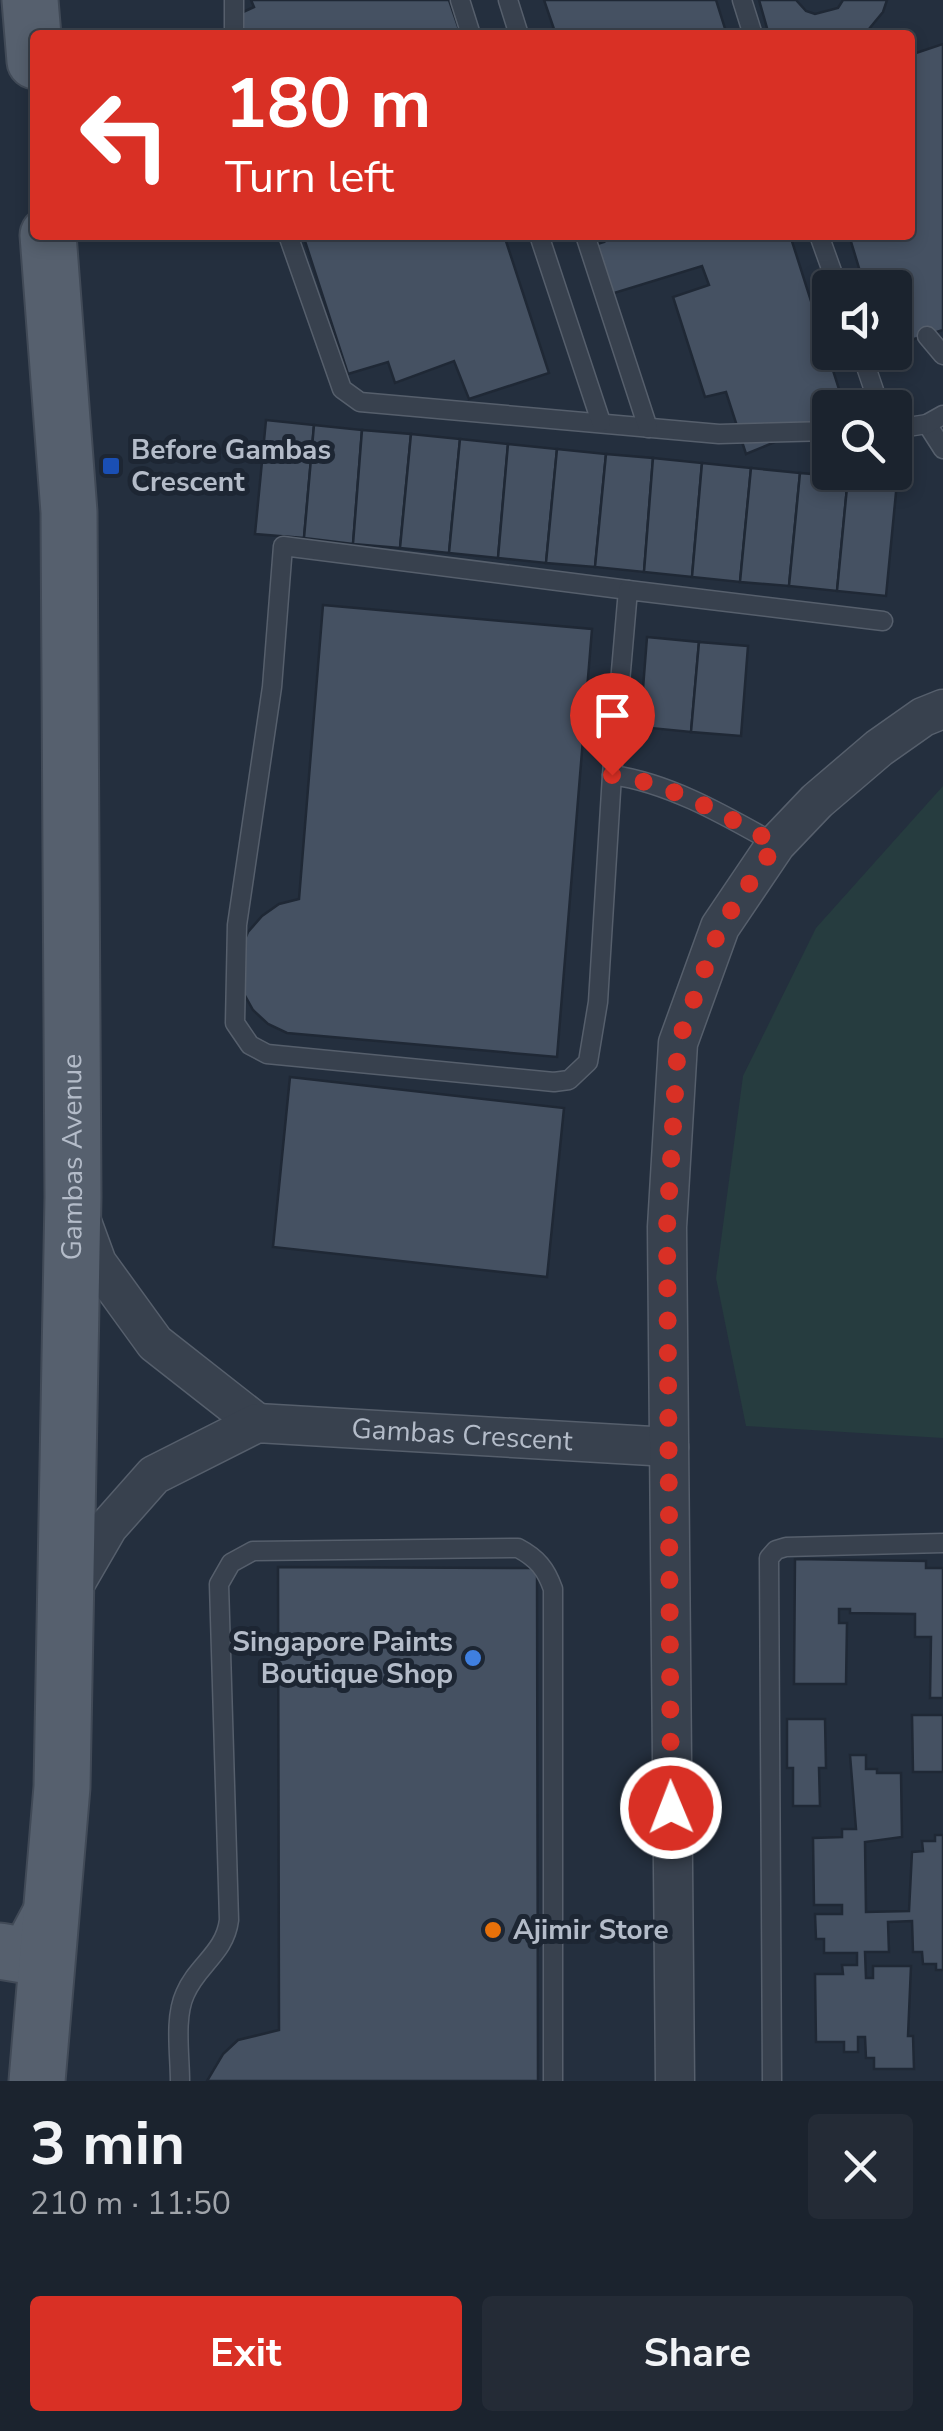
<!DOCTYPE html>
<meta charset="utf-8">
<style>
body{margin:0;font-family:"Nunito Sans",sans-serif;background:#242b36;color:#f1f3f6;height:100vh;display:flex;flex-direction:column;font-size:38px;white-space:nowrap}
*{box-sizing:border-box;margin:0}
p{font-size:32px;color:#a0a4aa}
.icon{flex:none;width:55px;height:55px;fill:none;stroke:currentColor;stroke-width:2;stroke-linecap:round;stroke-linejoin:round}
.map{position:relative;height:2081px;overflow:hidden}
.panel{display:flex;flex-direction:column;background:#1b232e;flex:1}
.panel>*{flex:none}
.hud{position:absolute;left:30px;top:30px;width:885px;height:210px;border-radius:10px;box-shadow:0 5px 15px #0003,0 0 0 2px #39404a;background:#d93025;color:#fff;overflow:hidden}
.buttons{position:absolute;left:812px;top:270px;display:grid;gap:20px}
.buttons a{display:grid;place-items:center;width:100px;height:100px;border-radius:10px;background:#1b232e;box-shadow:0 5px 15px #0003,0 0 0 2px #39404a;font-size:50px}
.pin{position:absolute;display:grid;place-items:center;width:85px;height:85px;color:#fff;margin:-102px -42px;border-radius:50% 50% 50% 0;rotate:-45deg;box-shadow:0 0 10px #0007}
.pin .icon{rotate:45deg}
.me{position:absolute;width:110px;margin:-55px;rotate:359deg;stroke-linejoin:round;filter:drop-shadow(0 0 8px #0008)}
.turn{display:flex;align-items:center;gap:35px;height:210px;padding:0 30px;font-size:45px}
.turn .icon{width:130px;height:130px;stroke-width:2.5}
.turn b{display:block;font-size:70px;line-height:85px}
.round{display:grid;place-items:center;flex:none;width:105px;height:105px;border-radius:10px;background:#242b36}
.headline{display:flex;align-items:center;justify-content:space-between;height:170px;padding:0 30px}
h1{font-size:60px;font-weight:700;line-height:75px}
.action{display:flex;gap:20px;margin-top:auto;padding:20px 30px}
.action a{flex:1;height:115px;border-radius:10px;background:#d93025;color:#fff;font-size:40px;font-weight:700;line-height:115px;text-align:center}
.action a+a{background:#242b36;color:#f1f3f6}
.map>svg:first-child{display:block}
.green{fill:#263c3f}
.building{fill:#455162;stroke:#1f2835;stroke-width:2.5}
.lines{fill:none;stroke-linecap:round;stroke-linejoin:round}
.lane-casing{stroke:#565f6c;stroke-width:21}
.street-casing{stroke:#565f6c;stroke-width:41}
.primary-casing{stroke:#414a57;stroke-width:59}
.lane{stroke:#38414e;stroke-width:18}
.street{stroke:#38414e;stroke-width:38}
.primary{stroke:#56606e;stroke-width:55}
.route{stroke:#d93025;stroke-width:18;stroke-dasharray:0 32.4}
.transit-dot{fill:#1a4fb4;stroke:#1d2633;stroke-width:4}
.shop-dot{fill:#3f7fe0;stroke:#1d2633;stroke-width:4}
.food-dot{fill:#e8710a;stroke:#1d2633;stroke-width:4}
.labels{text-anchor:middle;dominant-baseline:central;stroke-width:10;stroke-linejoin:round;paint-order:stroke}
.poi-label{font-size:28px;font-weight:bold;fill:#b4bcc9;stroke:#1d2633;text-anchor:start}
.street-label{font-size:28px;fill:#b4bcc9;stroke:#1d2633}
</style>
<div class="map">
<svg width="943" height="2081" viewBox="0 0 943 2081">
<rect width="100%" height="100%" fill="#242f3e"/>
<polygon class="green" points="943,786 943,1438 746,1426 716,1278 743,1076 816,928"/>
<g class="building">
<polygon points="251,0 449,0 461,35 238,35 232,17 254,7"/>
<polygon points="544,0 716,0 727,35 556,35"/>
<polygon points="759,0 796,0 806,11 815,14 838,8 843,0 887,0 883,12 864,35 769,35"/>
<polygon points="943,44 943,330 895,345 895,288 865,288 849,235 910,235 910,55"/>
<polygon points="303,235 504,235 549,373 469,399 454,361 395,383 388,362 348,374"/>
<polygon points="601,235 790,235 845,408 830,408 830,419 746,454 726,392 705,397 673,297 709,285 702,266 611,294 594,245 604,242"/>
<polygon points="266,420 314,425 304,538 255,534"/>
<polygon points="314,425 362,430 353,544 304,538"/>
<polygon points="362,430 411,434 400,548 353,544"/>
<polygon points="411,434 460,439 449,553 400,548"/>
<polygon points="460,439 508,444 498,558 449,553"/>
<polygon points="508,444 557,449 546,563 498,558"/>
<polygon points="557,449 606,454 595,567 546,563"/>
<polygon points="606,454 653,458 644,572 595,567"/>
<polygon points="653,458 702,463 692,577 644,572"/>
<polygon points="702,463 751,468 740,582 692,577"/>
<polygon points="751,468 800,473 789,586 740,582"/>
<polygon points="800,473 848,477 837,591 789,586"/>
<polygon points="848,477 897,482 886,596 837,591"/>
<polygon points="323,605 592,629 557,1057 287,1033 268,1024 253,1010 243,992 240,951 248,932 262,916 279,904 299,899"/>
<polygon points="647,637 699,642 691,732 640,727"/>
<polygon points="699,642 748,646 741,736 691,732"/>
<polygon points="290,1077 564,1108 547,1277 273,1247"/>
<polygon points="795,1559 926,1561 926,1568 943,1568 943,1698 930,1698 931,1637 915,1637 915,1614 850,1613 850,1609 839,1609 839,1623 847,1623 846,1684 794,1684"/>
<polygon points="278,1567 537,1568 538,2081 207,2081 223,2054 238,2040 279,2030"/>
<polygon points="912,1715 943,1715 943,1772 913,1772"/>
<polygon points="787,1719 825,1719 826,1768 819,1768 820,1806 793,1806 793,1768 787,1768"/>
<polygon points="850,1755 866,1755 866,1769 877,1769 877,1773 901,1773 902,1837 865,1842 866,1912 909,1911 912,1852 923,1851 922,1841 935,1841 935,1835 943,1835 943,1970 936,1970 936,1964 923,1964 922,1952 913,1952 912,1921 888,1922 889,1952 865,1952 866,1978 873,1978 873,1966 911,1966 908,2036 913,2036 914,2069 874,2069 874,2058 866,2058 865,2037 858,2037 858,2052 844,2052 844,2042 816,2042 815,1974 843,1974 842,1965 857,1965 857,1953 824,1953 824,1939 816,1939 815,1914 842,1914 842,1905 814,1905 813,1838 842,1837 842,1829 856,1829"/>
</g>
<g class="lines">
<defs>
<g id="lane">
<polyline points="234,0 234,35"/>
<polyline points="460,0 471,35"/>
<polyline points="508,0 519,35"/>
<polyline points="742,0 753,35"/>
<polyline points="288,235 342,389 360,402 719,434 830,431"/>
<polyline points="539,235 601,422"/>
<polyline points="585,235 648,428"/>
<polyline points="819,235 838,288"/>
<polyline points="927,336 943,355"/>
<polyline points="861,352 880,408"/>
<polyline points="927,424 943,449"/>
<polyline points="895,429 927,424 943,415"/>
<polyline points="612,775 598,1002 588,1062 569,1080 554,1082 267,1054 250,1045 235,1023 237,925 272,687 283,546 628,590"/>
<path d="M776,844C726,816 670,783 612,775L628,590L883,621"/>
<path d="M180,2081C180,2055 174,2018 185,1994C197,1965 225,1953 229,1920L219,1584L231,1563L253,1551L518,1548C537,1558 546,1569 553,1589V2081"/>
<polyline points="772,2081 769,1558 776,1550 786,1547 943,1543"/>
</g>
<g id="street">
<polyline points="82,1222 97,1263 155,1343 257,1423"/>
<path id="s1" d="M68,1596L108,1527L154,1475L257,1423L669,1447"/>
<polyline points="675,2081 667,1227 678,1043 720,927 776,844 817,801 879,748 923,717 943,709"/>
</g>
<g id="primary">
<polyline points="30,0 35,61"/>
<polyline points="0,1951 23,1955 34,1945 50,1915"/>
<path id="s2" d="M37,2081L62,1787L73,1197L69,512L48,235"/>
</g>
</defs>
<use href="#lane" class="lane-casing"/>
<use href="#street" class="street-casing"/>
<use href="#primary" class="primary-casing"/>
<use href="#lane" class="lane"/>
<use href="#street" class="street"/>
<use href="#primary" class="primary"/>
</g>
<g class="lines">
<path class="route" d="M612,775C670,783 726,816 776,844L720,927L678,1043L667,1227L671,1808"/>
</g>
<rect class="transit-dot" x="101" y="456" width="20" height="20" rx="5"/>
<circle class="shop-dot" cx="473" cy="1658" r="10"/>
<circle class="food-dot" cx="493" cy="1930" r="10"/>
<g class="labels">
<g class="poi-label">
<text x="131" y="450">Before Gambas<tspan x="131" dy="32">Crescent</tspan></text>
<text x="453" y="1642" text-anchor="end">Singapore Paints<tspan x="453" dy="32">Boutique Shop</tspan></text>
<text x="513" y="1930">Ajimir Store</text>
</g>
<g class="street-label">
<text stroke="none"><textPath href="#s2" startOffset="925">Gambas Avenue</textPath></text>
<text stroke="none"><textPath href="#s1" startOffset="470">Gambas Crescent</textPath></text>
</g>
</g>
</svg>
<div class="buttons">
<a><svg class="icon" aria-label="sound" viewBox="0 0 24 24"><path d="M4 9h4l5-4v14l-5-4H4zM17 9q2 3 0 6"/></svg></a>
<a><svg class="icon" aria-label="search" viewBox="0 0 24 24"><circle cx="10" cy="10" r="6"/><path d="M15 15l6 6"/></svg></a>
</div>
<div class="pin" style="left:612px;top:775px;background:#d93025"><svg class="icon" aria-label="arrive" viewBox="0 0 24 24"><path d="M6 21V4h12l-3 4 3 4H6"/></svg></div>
<svg class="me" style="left:671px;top:1808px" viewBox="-20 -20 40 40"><circle r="17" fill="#d93025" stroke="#fff" stroke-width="3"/><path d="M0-11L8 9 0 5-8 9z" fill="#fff"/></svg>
<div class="hud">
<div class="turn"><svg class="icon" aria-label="left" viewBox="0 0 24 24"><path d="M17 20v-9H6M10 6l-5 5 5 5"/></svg><div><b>180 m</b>Turn left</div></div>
</div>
</div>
<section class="panel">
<div class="headline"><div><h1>3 min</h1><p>210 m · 11:50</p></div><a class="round"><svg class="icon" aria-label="close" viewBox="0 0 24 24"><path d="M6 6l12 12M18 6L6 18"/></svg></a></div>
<div class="action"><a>Exit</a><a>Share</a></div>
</section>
